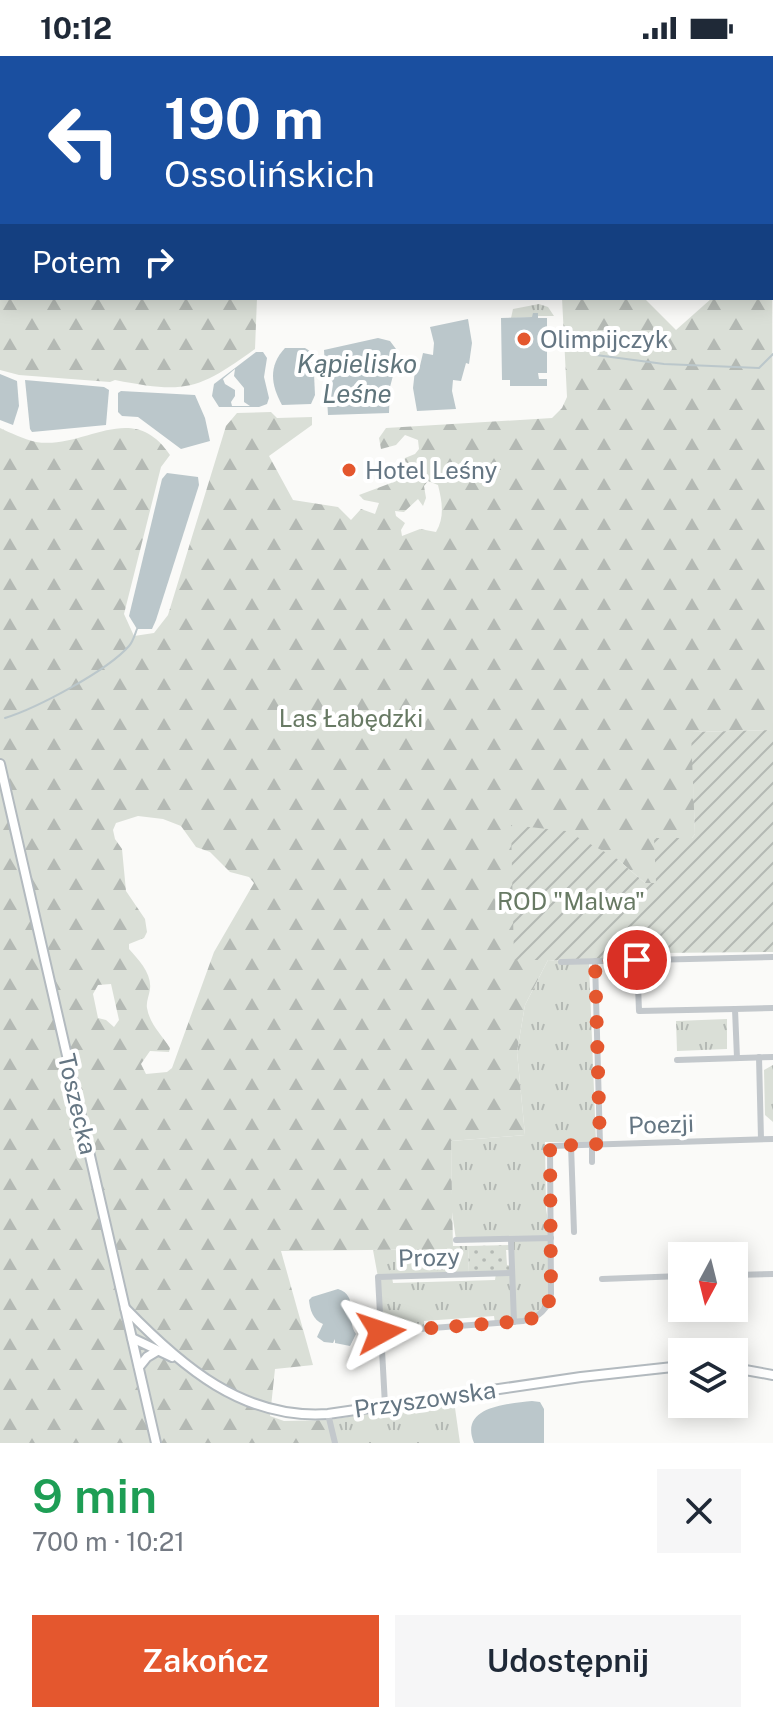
<!DOCTYPE html>
<html lang="pl">
<meta charset="utf-8">
<style>
body{margin:0;font-family:"Public Sans",sans-serif;background:#f6f6f7;color:#1f2937;height:100vh;display:flex;flex-direction:column;font-size:30px;white-space:nowrap}
*{box-sizing:border-box;margin:0}
p{font-size:26px;color:#747a83}
.icon{flex:none;width:44px;height:44px;fill:none;stroke:currentColor;stroke-width:2;stroke-linecap:round;stroke-linejoin:round}
.map{position:relative;height:1387px;overflow:hidden}
.drawer{display:flex;flex-direction:column;background:#fff;flex:1}
.drawer>*{flex:none}
.banner{position:absolute;left:0px;top:0px;width:774px;height:244px;box-shadow:0 4px 20px #0003;background:#1a4fa0;color:#fff;overflow:hidden}
.needle{width:52px;rotate:187deg}
.controls{position:absolute;left:668px;top:1186px;display:grid;gap:16px}
.controls a{display:grid;place-items:center;width:80px;height:80px;border-radius:0px;background:#fff;box-shadow:0 4px 20px #0003;font-size:40px}
.pin{position:absolute;display:grid;place-items:center;width:68px;height:68px;color:#fff;margin:-34px;border:4px solid #fff;border-radius:50%;box-shadow:0 2px 8px #0007}
.me{position:absolute;width:88px;margin:-44px;rotate:85deg;stroke-linejoin:round;filter:drop-shadow(0 0 6px #0008)}
.turn{display:flex;align-items:center;gap:28px;height:168px;padding:0 32px;font-size:36px}
.turn .icon{width:104px;height:104px;stroke-width:2.5}
.turn b{display:block;font-size:56px;line-height:68px}
.then{display:flex;align-items:center;height:76px;padding:0 32px;background:#0003;gap:16px;font-size:30px}
.round{display:grid;place-items:center;flex:none;width:84px;height:84px;border-radius:0px;background:#f6f6f7}
.overview{display:flex;align-items:center;justify-content:space-between;height:136px;padding:0 32px}
h1{font-size:48px;font-weight:600;line-height:60px;color:#1e9e55}
.action{display:flex;gap:16px;margin-top:auto;padding:16px 32px}
.action a{flex:1;height:92px;border-radius:0px;background:#e4572e;color:#fff;font-size:32px;font-weight:600;line-height:92px;text-align:center}
.action a+a{background:#f6f6f7;color:#1f2937}
.status{display:flex;justify-content:space-between;align-items:center;height:56px;padding:0 40px;background:#fff;direction:ltr}
.status svg{height:22px;fill:currentColor}
.map>svg:first-child{display:block}
.built{fill:#e8e9e9}
.grass{fill:url(#grass-tufts)}
.forest{fill:url(#forest-firs);fill-rule:evenodd}
.park{fill:url(#park-dots)}
.garden{fill:url(#garden-furrows)}
.water{fill:#bbc7cb;fill-rule:evenodd}
.lines{fill:none;stroke-linecap:round;stroke-linejoin:round}
.stream{stroke:#bbc7cb;stroke-width:2}
.secondary-casing{stroke:#b3babf;stroke-width:12}
.street{stroke:#c3c8cc;stroke-width:6}
.secondary{stroke:#fff;stroke-width:8}
.route{stroke:#e4572e;stroke-width:14;stroke-dasharray:0 25.2}
.poi-dot{fill:#e4572e;stroke:#fff;stroke-width:3}
.labels{text-anchor:middle;dominant-baseline:central;stroke-width:8;stroke-linejoin:round;paint-order:stroke}
.poi-label{font-size:24px;fill:#657683;stroke:#fff;text-anchor:start}
.park-label{font-size:24px;fill:#687a64;stroke:#fff}
.street-label{font-size:24px;fill:#657683;stroke:#fff}
.water-label{font-size:26px;font-style:italic;fill:#60757c;stroke:#fff}
</style>
<div class="status"><b>10:12</b><svg viewBox="0 0 49 12"><path d="M0 12V9h3v3zM5 12V6h3v6zM10 12V3h3v9zM15 12V0h3v12zM26 1h20v11H26zM47 4h2v5h-2z"/></svg></div>
<div class="map">
<svg width="773" height="1387" viewBox="0 0 773 1387">
<defs>
<pattern id="grass-tufts" width="24" height="20" patternUnits="userSpaceOnUse" patternTransform="scale(2)"><rect width="24" height="20" fill="#dadfd7"/><path d="M3 7l-1-3M5 7V3M7 7l1-3M15 17l-1-3M17 17v-4M19 17l1-3" fill="none" stroke="#b4b9b4"/></pattern>
<pattern id="forest-firs" width="22" height="20" patternUnits="userSpaceOnUse" patternTransform="scale(2)"><rect width="22" height="20" fill="#dadfd7"/><path d="M5 1l3.5 6h-7zM16 11l3.5 6h-7z" fill="#b4b9b4"/></pattern>
<pattern id="park-dots" width="8" height="8" patternUnits="userSpaceOnUse" patternTransform="scale(2)"><rect width="8" height="8" fill="#dadfd7"/><path d="M2 2h.1M6 6h.1" fill="none" stroke="#b4b9b4" stroke-width="1.8" stroke-linecap="round"/></pattern>
<pattern id="garden-furrows" width="10" height="10" patternUnits="userSpaceOnUse" patternTransform="scale(2)"><rect width="10" height="10" fill="#dadfd7"/><path d="M-1 1l2-2M0 10L10 0M9 11l2-2" fill="none" stroke="#b4b9b4"/></pattern>
</defs>
<rect width="100%" height="100%" fill="#fafaf8"/>
<polygon class="built" points="386,0 601,0 601,2 387,2"/>
<g class="grass">
<polygon points="539,248 548,251 554,260 538,260 538,257 533,258 533,261 511,262 513,253"/>
<polygon points="548,904 589,907 596,1086 545,1086 546,1153 551,1182 549,1245 535,1262 495,1267 494,1260 424,1265 424,1273 381,1276 378,1221 373,1194 452,1193 453,1190 468,1190 469,1218 392,1221 393,1227 495,1224 496,1217 512,1217 511,1183 456,1184 452,1156 451,1085 525,1079 517,996 525,949"/>
<polygon points="727,963 727,993 677,995 676,965"/>
<polygon points="773,1009 773,1066 765,1059 764,1014"/>
<polygon points="454,1345 460,1387 335,1387 328,1364"/>
</g>
<g class="forest">
<path d="M0,0L160,2H2V242H257L255,293C198,334 186,338 115,324L110,326L19,319L0,314Z"/>
<path d="M772,127L773,674L692,676L695,778L692,782L656,827H645L616,802L514,904H548L525,949L517,996L525,1079L451,1085L453,1193L281,1195L313,1309L275,1313L270,1360L284,1365L328,1364L335,1387H0V372C11,377 23,383 36,386C85,394 132,342 170,399L161,411L124,558L134,580L154,577L168,559L226,370L237,357L271,356L277,362L312,361V369L269,400L293,444L338,451L351,464L361,453L375,458L379,447L364,444L359,439L391,427L389,410L398,414L402,412L405,402L415,398L419,393L418,384L405,379L396,389L381,393L379,382L386,372L552,362L562,352L567,341L562,242H644L676,274L712,242H772ZM428,425L438,429C442,445 445,461 436,476L420,473L402,480L401,474L405,467L396,460L395,455L404,456L418,443L423,450L426,442L424,430ZM138,760L163,763L181,770L196,791L210,796L230,816L249,821L254,827L214,896L172,1012L167,1016L146,1018L141,1008L150,995L169,996L170,992C162,979 150,969 147,952C146,946 149,940 150,933C152,918 139,904 129,893V888L144,882L147,876L145,863L126,835L122,793L115,783L113,774L116,767ZM111,928L119,964L114,971L106,964L98,962L93,938L98,929Z"/>
</g>
<polygon class="park" points="511,1189 511,1194 506,1194 507,1209 512,1210 512,1217 469,1218 468,1190"/>
<path class="garden" d="M773,674V896L658,897C643,907 539,904 514,904L511,769L566,775L616,802L645,827H656L654,782H692L695,778L691,676Z"/>
<g class="water">
<polygon points="533,257 538,257 538,262 547,262 547,317 538,317 539,323 547,323 547,330 510,330 510,324 502,324 501,262 532,261"/>
<polygon points="468,263 472,287 469,308 466,307 461,325 453,324 452,335 456,353 417,355 413,332 415,314 419,314 423,297 433,299 434,287 430,271"/>
<polygon points="378,282 390,285 399,297 390,331 389,357 328,359 324,294"/>
<path d="M285,292H305L313,297L315,339L311,348L282,349C271,329 268,310 285,292Z"/>
<path d="M256,296H263L267,302L264,321L269,342L267,348L259,351H219L212,340L214,328ZM235,313L234,320L244,332V346L250,350H232L231,346L235,340V334L225,328L223,323Z"/>
<polygon points="0,318 17,325 19,350 13,369 0,364"/>
<polygon points="25,324 104,331 109,334 106,369 32,376 30,373"/>
<polygon points="121,335 195,339 205,362 210,385 181,393 138,361 122,360 118,356 118,337"/>
<polygon points="167,417 198,421 199,429 156,564 152,573 137,573 129,560 162,423"/>
<path d="M338,1233C360,1240 345,1263 356,1278L350,1290L335,1287V1283L333,1287L324,1286L317,1281L323,1268C313,1264 310,1254 309,1244L312,1241Z"/>
<path d="M532,1345L540,1346L544,1353V1387H474C459,1350 507,1348 532,1345Z"/>
</g>
<g class="lines">
<g class="stream">
<polyline points="596,299 664,308 759,312 773,298"/>
<path d="M5,662C37,652 107,615 129,590C133,586 135,578 137,573"/>
</g>
<defs>
<g id="secondary">
<polyline points="168,0 169,2"/>
<polyline points="703,0 704,2"/>
<polyline points="772,107 773,108"/>
<polyline points="772,118 773,117"/>
<polyline points="0,708 156,1387"/>
<path d="M125,1252C181,1310 243,1364 328,1358L581,1321L682,1310"/>
<polyline points="132,1282 172,1301"/>
<polyline points="139,1311 147,1301 157,1295"/>
<polyline points="734,1312 773,1319"/>
</g>
</defs>
<use href="#secondary" class="secondary-casing"/>
<g class="street">
<polyline points="306,2 307,0"/>
<polyline points="637,904 639,955 735,953"/>
<polyline points="595,905 600,1088"/>
<polyline points="561,906 773,901"/>
<polyline points="759,1001 761,1083"/>
<polyline points="737,1002 735,953 773,952"/>
<polyline points="677,1004 773,1001"/>
<polyline points="571,1089 574,1176"/>
<polyline points="592,1089 592,1106"/>
<polyline points="456,1184 551,1182"/>
<polyline points="511,1184 514,1266"/>
<polyline points="734,1219 773,1218"/>
<polyline points="602,1223 682,1220"/>
<path d="M381,1276L523,1265C539,1262 548,1253 551,1238L550,1090L773,1083"/>
<polyline points="385,1349 378,1221 512,1217"/>
<polyline points="328,1358 335,1387"/>
</g>
<use href="#secondary" class="secondary"/>
</g>
<g class="lines">
<path class="route" d="M381,1276L523,1265C538,1262 548,1253 551,1238L550,1090L600,1088L595,905L637,904"/>
</g>
<g class="poi-dot">
<circle cx="524" cy="283" r="8"/>
<circle cx="349" cy="414" r="8"/>
</g>
<g class="labels">
<g class="poi-label">
<text x="540" y="283">Olimpijczyk</text>
<text x="365" y="414">Hotel Leśny</text>
</g>
<g class="park-label">
<text x="351" y="662">Las Łabędzki</text>
<text x="571" y="845">ROD "Malwa"</text>
</g>
<g class="street-label">
<text transform="translate(78 1048) rotate(77)">Toszecka</text>
<text transform="translate(661 1068) rotate(-2)">Poezji</text>
<text transform="translate(429 1201) rotate(-2)">Prozy</text>
<text transform="translate(425 1343) rotate(-8)">Przyszowska</text>
</g>
<g class="water-label">
<text x="357" y="307">Kąpielisko<tspan x="357" dy="30">Leśne</tspan></text>
</g>
</g>
</svg>
<div class="controls">
<a><svg class="needle" viewBox="-14 -14 28 28"><path d="M0-13l5 13h-10z" fill="#e53935"/><path d="M0 13l5-13h-10z" fill="#747a83"/></svg></a>
<a><svg class="icon" aria-label="layers" viewBox="0 0 24 24"><path d="M12 4l9 5-9 5-9-5zM3 14l9 5 9-5"/></svg></a>
</div>
<div class="pin" style="left:637px;top:904px;background:#d93025"><svg class="icon" aria-label="arrive" viewBox="0 0 24 24"><path d="M6 21V4h12l-3 4 3 4H6"/></svg></div>
<svg class="me" style="left:381px;top:1276px" viewBox="-20 -20 40 40"><path d="M0-17L14 15 0 8-14 15z" fill="#e4572e" stroke="#fff" stroke-width="4"/></svg>
<div class="banner">
<div class="turn"><svg class="icon" aria-label="left" viewBox="0 0 24 24"><path d="M17 20v-9H6M10 6l-5 5 5 5"/></svg><div><b>190 m</b>Ossolińskich</div></div>
<div class="then">Potem<svg class="icon" aria-label="right" viewBox="0 0 24 24"><path d="M7 20v-9h11M14 6l5 5-5 5"/></svg></div>
</div>
</div>
<section class="drawer">
<div class="overview"><div><h1>9 min</h1><p>700 m · 10:21</p></div><a class="round"><svg class="icon" aria-label="close" viewBox="0 0 24 24"><path d="M6 6l12 12M18 6L6 18"/></svg></a></div>
<div class="action"><a>Zakończ</a><a>Udostępnij</a></div>
</section>
